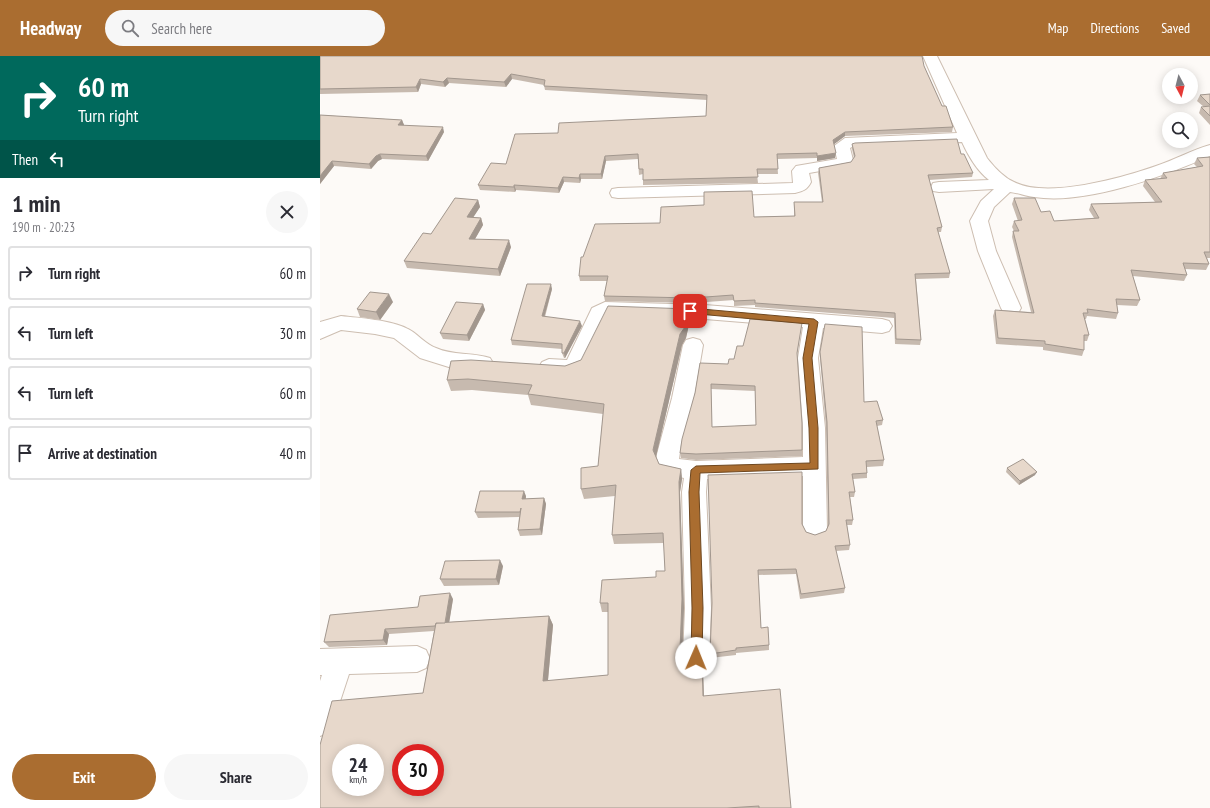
<!DOCTYPE html>
<meta charset="utf-8">
<style>
body{margin:0;font-family:"PT Sans Narrow",sans-serif;background:#f7f7f7;color:#2b2b33;height:100vh;display:flex;flex-direction:column;font-size:15px;white-space:nowrap}
*{box-sizing:border-box;margin:0}
p{font-size:13px;color:#7c7c81}
.icon{flex:none;width:22px;height:22px;fill:none;stroke:currentColor;stroke-width:2;stroke-linecap:round;stroke-linejoin:round}
.map{position:relative;flex:1;overflow:hidden}
.details{display:flex;flex-direction:column;background:#fff;width:320px}
.details>*{flex:none}
.guide{background:#00695c;color:#fff;overflow:hidden}
.needle{width:26px;rotate:173deg}
.buttons{position:absolute;left:842px;top:12px;display:grid;gap:8px}
.buttons a{display:grid;place-items:center;width:36px;height:36px;border-radius:50%;background:#fff;box-shadow:0 2px 10px #0003;font-size:20px}
.speed{position:absolute;left:12px;top:688px;display:flex;gap:8px;font-size:20px;font-weight:700;text-align:center}
.speed>*{display:grid;place-content:center;width:52px;height:52px;border-radius:50%;background:#fff;box-shadow:0 2px 10px #0003;line-height:1}
.speed small{font-size:10px;font-weight:400}
.speed .limit{border:6px solid #d22;background:#fff;color:#111}
.pin{position:absolute;display:grid;place-items:center;width:34px;height:34px;color:#fff;margin:-17px;border-radius:8px;box-shadow:0 2px 6px #0006}
.me{position:absolute;width:44px;margin:-22px;rotate:1deg;stroke-linejoin:round;filter:drop-shadow(0 0 3px #0008)}
.turn{display:flex;align-items:center;gap:14px;height:84px;padding:0 12px;font-size:18px}
.turn .icon{width:52px;height:52px;stroke-width:2.5}
.turn b{display:block;font-size:28px;line-height:34px}
.then{display:flex;align-items:center;height:38px;padding:0 12px;background:#0003;gap:8px;font-size:15px}
.round{display:grid;place-items:center;flex:none;width:42px;height:42px;border-radius:21px;background:#f7f7f7}
.headline{display:flex;align-items:center;justify-content:space-between;height:68px;padding:0 12px}
h1{font-size:24px;font-weight:700;line-height:30px}
.button{display:flex;gap:8px;margin-top:auto;padding:8px 12px}
.button a{flex:1;height:46px;border-radius:24px;background:#aa6d30;color:#fff;font-size:16px;font-weight:700;line-height:46px;text-align:center}
.button a+a{background:#f7f7f7;color:#2b2b33}
ul{padding:0;list-style:none}
li{display:flex;align-items:center;gap:12px;height:54px;margin:0 8px 6px;padding:0 4px;border:2px solid #e1e1e2;border-radius:4px}
li div{flex:1}
li b{display:block;font-size:15px}
li em{font-style:normal}
header{display:flex;align-items:center;gap:24px;box-sizing:border-box;height:56px;padding:0 20px;background:#aa6d30;color:#fff}
header strong{font-size:19px}
nav{display:flex;gap:22px;margin-inline-start:auto;font-size:14px}
.search{width:280px;height:36px;background:#f7f7f7;display:flex;align-items:center;gap:10px;box-sizing:border-box;padding:0 14px;border-radius:22px;color:#7c7c81;font-size:15px}
main{display:flex;flex:1;min-height:0}
.map>svg:first-child{display:block}
.lines{fill:none;stroke-linecap:round;stroke-linejoin:round}
.minor-casing{stroke:#cdbeb1;stroke-width:2}
.minor{fill:#fff;fill-rule:evenodd}
.wall{fill:#c7baaf;fill-rule:evenodd}
.shaded-wall{fill:#a2978e}
.building{fill:#e7d8cb;stroke:#a2978e;fill-rule:evenodd}
.route{fill:#aa6d30;stroke:#6e471f}
</style>
<header>
<strong>Headway</strong>
<div class="search"><svg class="icon" aria-label="search" viewBox="0 0 24 24"><circle cx="10" cy="10" r="6"/><path d="M15 15l6 6"/></svg>Search here</div>
<nav><a>Map</a><a>Directions</a><a>Saved</a></nav>
</header>
<main>
<section class="details">
<div class="guide">
<div class="turn"><svg class="icon" aria-label="right" viewBox="0 0 24 24"><path d="M7 20v-9h11M14 6l5 5-5 5"/></svg><div><b>60 m</b>Turn right</div></div>
<div class="then">Then<svg class="icon" aria-label="left" viewBox="0 0 24 24"><path d="M17 20v-9H6M10 6l-5 5 5 5"/></svg></div>
</div>
<div class="headline"><div><h1>1 min</h1><p>190 m · 20:23</p></div><a class="round"><svg class="icon" aria-label="close" viewBox="0 0 24 24"><path d="M6 6l12 12M18 6L6 18"/></svg></a></div>
<ul>
<li><svg class="icon" aria-label="right" viewBox="0 0 24 24"><path d="M7 20v-9h11M14 6l5 5-5 5"/></svg><div><b>Turn right</b></div><em>60 m</em></li>
<li><svg class="icon" aria-label="left" viewBox="0 0 24 24"><path d="M17 20v-9H6M10 6l-5 5 5 5"/></svg><div><b>Turn left</b></div><em>30 m</em></li>
<li><svg class="icon" aria-label="left" viewBox="0 0 24 24"><path d="M17 20v-9H6M10 6l-5 5 5 5"/></svg><div><b>Turn left</b></div><em>60 m</em></li>
<li><svg class="icon" aria-label="arrive" viewBox="0 0 24 24"><path d="M6 21V4h12l-3 4 3 4H6"/></svg><div><b>Arrive at destination</b></div><em>40 m</em></li>
</ul>
<div class="button"><a>Exit</a><a>Share</a></div>
</section>
<div class="map">
<svg width="890" height="752" viewBox="0 0 890 752">
<rect width="100%" height="100%" fill="#fdfaf7"/>
<g class="lines">
<defs>
<g id="minor">
<path d="M603,0H617L667,102C674,111 683,121 694,126C727,143 802,122 836,110C854,104 872,94 890,89V100C842,121 766,149 714,141C706,140 698,137 690,136L674,151L668,165L676,195L701,252L698,257L691,259L684,257L681,252L658,195L650,165L661,145L674,133L619,136L613,135L611,131L613,127L619,126L669,124C657,115 648,99 642,86L534,90L530,92L533,104L529,110L489,117L491,126C487,134 483,135 475,137L298,142L292,141L290,137L292,133L298,132L473,127L472,115L476,110L517,103L514,90L525,82L637,77Z"/>
<polygon points="285,246 385,249 562,263 569,265 572,270 569,275 562,277 503,272 498,302 505,372 507,473 504,480 495,483 486,480 483,473 483,420 387,423 386,436 391,552 389,602 385,611 376,615 367,611 363,602 365,552 362,436 364,422 341,417 336,405 337,398 352,342 363,289 366,284 373,282 380,284 383,289 374,342 361,388 359,403 376,405 483,401 483,372 478,302 483,271 385,263 289,260 262,314 247,320 222,316 219,311 222,306 229,303 247,304 272,252"/>
<path d="M21,260C39,262 72,264 88,273C98,278 105,288 116,292C133,300 152,296 170,302L173,307L170,312L163,314L132,312L100,302L74,282L55,278L21,274L0,283V266Z"/>
<polygon points="97,590 106,594 110,603 106,612 97,616 29,618 10,676 0,680 0,625 2,619 0,619 0,593"/>
</g>
</defs>
<use href="#minor" class="minor-casing"/>
<use href="#minor" class="minor"/>
</g>
<g class="wall">
<polygon points="0,0 604,10 622,50 633,71 632,76 525,80 514,88 515,102 497,105 497,102 457,103 458,118 437,118 438,127 323,129 323,118 319,119 318,103 286,105 282,123 261,123 260,127 244,126 239,137 196,134 195,136 160,134 158,129 186,108 238,77 386,60 387,44 225,34 224,29 192,23 186,31 129,27 125,31 101,28 98,36 0,38"/>
<polygon points="890,38 890,69 879,57 881,51 884,51 877,45 880,39"/>
<polygon points="0,59 82,64 84,69 83,70 124,76 108,105 62,103 58,105 51,113 14,110 0,128"/>
<polygon points="532,88 641,98 653,117 652,121 609,124 622,171 621,176 618,176 630,217 629,222 596,223 601,284 600,289 575,288 574,262 435,251 435,249 414,250 414,244 373,247 285,245 284,240 287,225 260,225 259,220 263,201 340,167 434,161 474,160 474,146 502,146 498,117 499,112 531,106 534,102 532,93"/>
<polygon points="890,101 890,202 887,202 889,208 886,214 865,213 867,219 864,225 813,220 820,244 817,250 797,249 798,257 796,263 767,260 766,263 765,263 769,279 767,285 764,285 764,294 762,300 723,294 723,291 676,288 673,260 675,254 711,256 692,181 693,175 694,175 692,171 694,165 698,165 692,148 694,142 721,156 734,165 774,162 769,154 771,148 835,146 823,130 825,124 840,123 843,117 877,111 874,108 877,102"/>
<polygon points="158,144 160,151 153,161 161,162 163,169 155,183 191,191 180,220 87,212 84,205 111,178"/>
<polygon points="232,233 225,261 262,270 245,302 244,302 242,297 242,293 192,289 191,284"/>
<polygon points="73,246 60,264 40,261 37,253"/>
<polygon points="163,248 165,254 149,285 123,283 120,277"/>
<polygon points="369,253 370,264 366,282 362,289 336,400 339,408 361,413 362,423 360,436 364,552 362,598 365,604 374,608 382,605 383,614 384,640 471,752 0,752 103,637 114,575 69,578 67,589 9,591 4,586 98,551 133,543 129,566 229,560 233,569 228,625 288,619 288,556 282,556 280,547 336,521 345,515 344,487 294,488 292,479 295,440 264,443 261,433 278,410 283,358 211,349 208,339 152,334 131,335 127,324 245,310 261,304"/>
<path d="M482,267L481,272L477,299L482,394V400L376,404L361,402L360,397L375,337L408,308L414,303L423,290ZM391,333L435,335L436,369L392,371Z"/>
<polygon points="500,296 544,346 563,364 562,369 557,370 564,404 563,410 547,411 547,422 533,423 535,436 534,441 530,441 533,464 532,469 527,469 530,489 529,494 516,495 525,532 524,537 480,543 476,518 438,519 441,572 449,589 449,594 416,597 416,599 390,602 390,598 392,547 482,468 486,476 495,479 506,475 508,469 506,372 500,302"/>
<polygon points="687,412 715,419 699,429 686,416"/>
<polygon points="206,440 206,443 224,442 226,448 222,479 200,480 198,474 199,461 158,462 155,456"/>
<polygon points="183,510 179,529 124,530 120,523"/>
</g>
<g class="shaded-wall">
<polygon points="191,18 192,23 186,31 184,26"/>
<polygon points="127,22 129,27 125,31 123,26"/>
<polygon points="100,23 101,28 98,36 96,31"/>
<polygon points="82,64 84,69 80,74 78,69"/>
<polygon points="123,71 124,76 108,105 106,100"/>
<polygon points="525,76 525,80 513,89 513,84"/>
<polygon points="516,97 515,102 497,105 497,100"/>
<polygon points="60,98 62,103 58,105 51,113 49,108 56,100"/>
<polygon points="285,100 286,105 282,123 281,118"/>
<polygon points="12,105 14,110 0,128 0,120"/>
<polygon points="260,118 261,123 260,127 259,122"/>
<polygon points="243,121 244,126 239,137 238,132"/>
<polygon points="194,129 196,134 195,136 194,131"/>
<polygon points="158,144 160,151 149,168 147,161"/>
<polygon points="161,162 163,169 151,190 149,183"/>
<polygon points="189,184 191,191 180,220 178,213"/>
<polygon points="231,228 232,233 223,265 222,260"/>
<polygon points="69,238 73,246 60,264 56,256"/>
<polygon points="163,248 165,254 149,285 147,279"/>
<polygon points="369,253 370,264 366,282 362,289 335,405 333,394 360,278"/>
<polygon points="260,265 262,270 245,302 244,297"/>
<polygon points="361,413 362,423 360,436 364,552 362,603 360,594 359,426"/>
<polygon points="717,416 715,419 699,429 700,425"/>
<polygon points="204,435 206,440 205,449 202,443"/>
<polygon points="224,442 226,448 222,479 220,473"/>
<polygon points="180,504 183,510 179,529 176,523"/>
<polygon points="130,537 133,543 128,574 125,569"/>
<polygon points="229,560 233,569 227,634 223,625"/>
<polygon points="65,573 69,578 67,589 63,584"/>
<polygon points="382,605 383,614 384,648 383,640"/>
</g>
<g class="building">
<polygon points="0,0 602,0 604,10 622,50 626,50 633,71 525,76 513,84 516,97 497,100 497,97 457,98 458,113 437,113 438,121 323,124 323,113 319,113 318,98 285,100 281,118 260,118 259,122 243,121 238,132 194,129 194,131 158,129 171,107 186,108 195,78 238,77 239,67 386,60 387,39 224,30 225,24 191,18 184,26 127,22 123,26 100,23 96,31 0,33"/>
<polygon points="890,38 890,49 880,39"/>
<polygon points="890,50 890,60 881,51"/>
<polygon points="0,59 82,64 78,69 123,71 106,100 60,98 56,100 49,108 12,105 0,120"/>
<polygon points="637,83 641,98 644,98 653,117 608,119 622,171 617,172 630,217 595,218 601,284 576,283 575,257 435,247 435,244 414,245 413,239 372,242 284,240 288,220 259,220 261,201 263,201 275,168 340,167 341,151 384,149 384,136 432,135 434,161 475,160 474,146 503,146 499,112 531,106 535,100 532,88 535,87"/>
<polygon points="890,101 890,196 884,196 889,208 863,207 867,219 811,214 820,244 796,243 798,257 767,253 768,257 763,257 769,279 764,279 764,294 725,288 725,285 678,282 675,254 714,257 693,175 699,175 694,165 702,164 694,142 715,142 721,156 730,155 734,165 779,162 771,148 842,146 825,124 847,122 843,117 883,110 877,102"/>
<polygon points="135,142 158,144 147,161 161,162 149,183 189,184 178,213 84,205 103,177 111,178"/>
<polygon points="207,228 231,228 222,260 260,265 244,297 242,297 242,288 191,284"/>
<polygon points="50,236 69,238 56,256 37,253"/>
<polygon points="136,246 163,248 147,279 120,277"/>
<path d="M288,250L369,253L365,271L360,278L333,394L339,408L361,413L359,426L362,543L360,594L365,604L374,608L382,605L383,640L460,633L471,752H439V750L407,752H0V689L12,645L103,637L116,567L229,560L223,625L288,619V547H280L282,524L336,521V515H345L343,477L292,479L296,429L261,433V412L278,410L284,348L208,338L212,329L148,323L127,324L131,305L151,304L245,310L261,304ZM21,697H55V731H21ZM81,697H115V731H81Z"/>
<path d="M430,263L482,267L477,297L482,367V394L376,398L360,397L362,383L375,337L380,307L408,308L409,303H414L417,290H423ZM391,328L435,330L436,369L392,371Z"/>
<polygon points="505,268 542,271 544,346 557,345 563,364 556,365 564,404 546,405 547,417 532,418 535,436 529,436 533,464 526,464 530,489 515,490 525,532 481,538 476,513 438,514 441,572 448,571 449,589 416,592 416,594 390,598 392,547 388,419 482,416 482,468 486,476 495,479 506,475 509,468 507,366 500,296"/>
<polygon points="703,403 717,416 700,425 687,412"/>
<polygon points="160,435 204,435 202,443 224,442 220,473 198,474 201,452 200,456 155,456"/>
<polygon points="180,504 176,523 120,523 125,505"/>
<polygon points="130,537 125,567 116,567 115,570 65,573 63,584 4,586 10,559 98,551 100,540"/>
</g>
<polygon class="route" points="370,252 494,263 498,266 492,302 498,372 498,413 380,417 379,436 383,552 382,602 380,606 376,607 372,606 371,602 372,552 369,436 371,414 376,410 490,407 489,372 483,302 489,268 367,257 367,253"/>
</svg>
<div class="buttons">
<a><svg class="needle" viewBox="-14 -14 28 28"><path d="M0-13l5 13h-10z" fill="#e53935"/><path d="M0 13l5-13h-10z" fill="#7c7c81"/></svg></a>
<a><svg class="icon" aria-label="search" viewBox="0 0 24 24"><circle cx="10" cy="10" r="6"/><path d="M15 15l6 6"/></svg></a>
</div>
<div class="speed"><div>24<small>km/h</small></div><div class="limit">30</div></div>
<div class="pin" style="left:370px;top:255px;background:#d93025"><svg class="icon" aria-label="arrive" viewBox="0 0 24 24"><path d="M6 21V4h12l-3 4 3 4H6"/></svg></div>
<svg class="me" style="left:376px;top:602px" viewBox="-20 -20 40 40"><circle r="19" fill="#fff"/><path d="M0-13L10 11 0 6-10 11z" fill="#aa6d30"/></svg>
</div>
</main>
